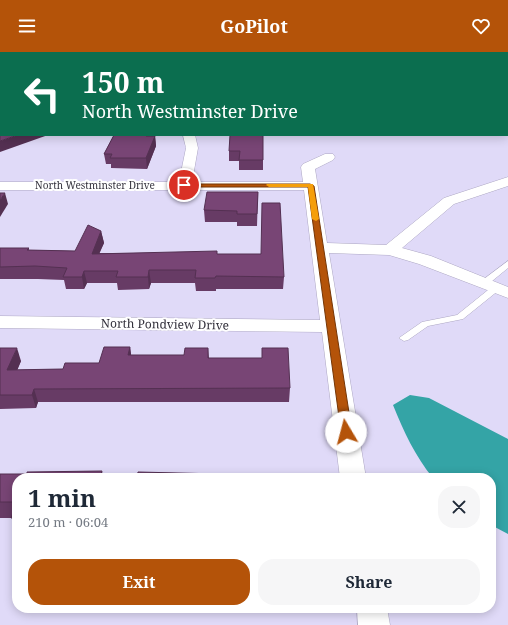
<!DOCTYPE html>
<meta charset="utf-8">
<style>
body{margin:0;font-family:"Noto Serif",serif;background:#f6f6f7;color:#1f2937;height:100vh;display:flex;flex-direction:column;font-size:15px;white-space:nowrap}
*{box-sizing:border-box;margin:0}
p{font-size:13px;color:#747a83}
.icon{flex:none;width:22px;height:22px;fill:none;stroke:currentColor;stroke-width:2;stroke-linecap:round;stroke-linejoin:round}
.map{position:relative;flex:1;overflow:hidden}
.sheet{position:absolute;left:12px;top:421px;width:484px;height:140px;display:flex;flex-direction:column;background:#fff;border-radius:16px;box-shadow:0 2px 10px #0003}
.sheet>*{flex:none}
.banner{position:absolute;left:0px;top:0px;width:508px;height:84px;box-shadow:0 2px 10px #0003;background:#0b6e4f;color:#fff;overflow:hidden}
.pin{position:absolute;display:grid;place-items:center;width:34px;height:34px;color:#fff;margin:-17px;border:2px solid #fff;border-radius:50%;box-shadow:0 1px 4px #0007}
.me{position:absolute;width:44px;margin:-22px;rotate:352deg;stroke-linejoin:round;filter:drop-shadow(0 0 3px #0008)}
.turn{display:flex;align-items:center;gap:14px;height:84px;padding:0 16px;font-size:18px}
.turn .icon{width:52px;height:52px;stroke-width:2.5}
.turn b{display:block;font-size:28px;line-height:34px}
.round{display:grid;place-items:center;flex:none;width:42px;height:42px;border-radius:16px;background:#f6f6f7}
.overview{display:flex;align-items:center;justify-content:space-between;height:68px;padding:0 16px}
h1{font-size:24px;font-weight:700;line-height:30px}
.button{display:flex;gap:8px;margin-top:auto;padding:8px 16px}
.button a{flex:1;height:46px;border-radius:16px;background:#b45309;color:#fff;font-size:16px;font-weight:700;line-height:46px;text-align:center}
.button a+a{background:#f6f6f7;color:#1f2937}
header{display:flex;justify-content:space-between;align-items:center;height:52px;padding:0 16px;background:#b45309;color:#fff;font-size:18px;font-weight:700}
.map>svg:first-child{display:block}
.water{fill:#34a4a6}
.lines{fill:none;stroke-linecap:round;stroke-linejoin:round}
.service-casing{stroke:#ada7c3;stroke-width:1}
.minor-casing{stroke:#ada7c3;stroke-width:1}
.service{fill:#fff;fill-rule:evenodd}
.minor{fill:#fff;fill-rule:evenodd}
.wall{fill:#673b65}
.shaded-wall{fill:#543052}
.building{fill:#784575;stroke:#543052}
.route{fill:#b45309;stroke:#753606}
.slow{fill:#f59e0b}
.labels{text-anchor:middle;dominant-baseline:central;stroke-width:4;stroke-linejoin:round;paint-order:stroke}
.far-street-label{font-size:10px;fill:#33313c;stroke:#fff}
.street-label{font-size:12px;fill:#33313c;stroke:#fff}
</style>
<header><svg class="icon" aria-label="menu" viewBox="0 0 24 24"><path d="M4 6h16M4 12h16M4 18h16"/></svg>GoPilot<svg class="icon" aria-label="heart" viewBox="0 0 24 24"><path d="M12 20l-8-8c-3-5 5-10 8-4 3-6 11-1 8 4z"/></svg></header>
<div class="map">
<svg width="508" height="573" viewBox="0 0 508 573">
<rect width="100%" height="100%" fill="#e0daf8"/>
<path class="water" d="M410,343L429,346L508,387V482L491,473V426H433C415,404 404,380 393,353Z"/>
<g class="lines">
<defs>
<g id="service">
<polygon points="508,209 508,216 486,234 480,234 479,232 480,230"/>
<polygon points="496,233 500,236 499,238 463,267 428,274 408,288 404,289 399,286 422,270 457,263 493,234"/>
</g>
<g id="minor">
<polygon points="0,0 9,0 1,1 1,3"/>
<rect x="202" y="0" width="8" height="1"/>
<rect x="507" y="16" width="1" height="6"/>
<polygon points="183,83 195,83 198,96 192,130 303,130 301,115 303,112 325,102 333,102 335,105 333,108 315,117 327,191 386,193 444,146 508,125 508,134 454,152 402,196 431,204 508,235 508,246 419,212 389,203 329,201 366,426 340,426 322,280 0,276 0,264 320,268 304,138 0,138 0,130 179,130 186,96"/>
<polygon points="357,556 387,556 390,573 358,573"/>
</g>
</defs>
<use href="#service" class="service-casing"/>
<use href="#minor" class="minor-casing"/>
<use href="#service" class="service"/>
<use href="#minor" class="minor"/>
</g>
<g class="wall">
<polygon points="114,83 152,83 151,84 155,84 156,94 147,117 111,116 111,112 106,112 104,102"/>
<polygon points="263,83 263,118 239,118 239,109 229,109 229,99"/>
<polygon points="258,140 257,174 237,174 237,170 205,170 204,158"/>
<polygon points="101,179 104,191 99,201 217,202 284,225 283,237 216,237 216,239 196,239 195,231 151,231 149,237 118,238 117,231 87,231 84,237 66,237 64,228 38,227 0,227 0,196 29,196 29,198 75,199"/>
<polygon points="130,295 131,303 184,303 208,296 209,306 290,336 289,350 38,350 36,356 0,357 0,296 21,309 17,318 63,317 99,311"/>
<polygon points="102,419 17,426 17,479 12,466 0,466 0,422 27,422"/>
</g>
<g class="shaded-wall">
<polygon points="75,0 82,0 81,1 74,1"/>
<polygon points="18,83 48,83 0,100 0,89"/>
<polygon points="155,84 156,94 147,117 146,106"/>
<polygon points="5,141 8,152 0,165 0,148"/>
<polygon points="101,179 104,191 94,214 92,202"/>
<polygon points="149,218 151,231 149,237 148,225"/>
<polygon points="84,219 87,231 84,237 82,225"/>
<polygon points="130,295 132,309 128,303"/>
<polygon points="17,296 21,309 12,331 7,318"/>
<polygon points="34,337 38,350 36,356 32,343"/>
<polygon points="102,419 103,426 100,426"/>
</g>
<g class="building">
<polygon points="20,0 75,0 74,1 19,1"/>
<rect x="155" y="0" width="23" height="1"/>
<rect x="230" y="0" width="27" height="1"/>
<polygon points="1,16 1,83 18,83 0,89 0,17"/>
<polygon points="114,83 147,83 146,84 155,84 146,106 110,106 112,102 104,102"/>
<polygon points="230,83 263,83 263,108 239,108 240,99 229,99"/>
<polygon points="207,140 258,140 257,162 237,162 237,159 204,158"/>
<polygon points="0,141 5,141 0,148"/>
<polygon points="262,151 280,151 284,225 216,224 215,226 195,226 196,218 149,218 148,225 116,225 118,219 84,219 82,225 63,225 67,216 35,214 0,215 0,196 29,196 27,198 75,199 88,173 101,179 92,202 217,199 217,202 261,202"/>
<polygon points="104,295 130,295 128,303 184,303 185,296 208,296 208,306 262,306 262,296 288,296 290,336 34,337 32,343 0,343 0,296 17,296 7,318 63,317 65,311 99,311"/>
<polygon points="102,419 100,426 17,426 17,450 0,450 0,422 27,422 27,420"/>
<polygon points="138,420 300,424 300,426 137,426"/>
<polygon points="17,450 17,466 11,466"/>
</g>
<polygon class="route" points="182,132 310,132 314,134 352,380 350,383 342,383 341,380 308,135 184,135 182,134"/>
<polygon class="slow" points="267,132 313,132 319,167 316,169 312,167 308,135 269,135 266,133"/>
<g class="labels">
<g class="far-street-label">
<text x="95" y="133">North Westminster Drive</text>
</g>
<g class="street-label">
<text transform="translate(165 272) rotate(1)">North Pondview Drive</text>
</g>
</g>
</svg>
<div class="pin" style="left:184px;top:133px;background:#d93025"><svg class="icon" aria-label="arrive" viewBox="0 0 24 24"><path d="M6 21V4h12l-3 4 3 4H6"/></svg></div>
<svg class="me" style="left:346px;top:380px" viewBox="-20 -20 40 40"><circle r="19" fill="#fff"/><path d="M0-13L10 11 0 6-10 11z" fill="#b45309"/></svg>
<div class="banner">
<div class="turn"><svg class="icon" aria-label="left" viewBox="0 0 24 24"><path d="M17 20v-9H6M10 6l-5 5 5 5"/></svg><div><b>150 m</b>North Westminster Drive</div></div>
</div>
<section class="sheet">
<div class="overview"><div><h1>1 min</h1><p>210 m · 06:04</p></div><a class="round"><svg class="icon" aria-label="close" viewBox="0 0 24 24"><path d="M6 6l12 12M18 6L6 18"/></svg></a></div>
<div class="button"><a>Exit</a><a>Share</a></div>
</section>
</div>
